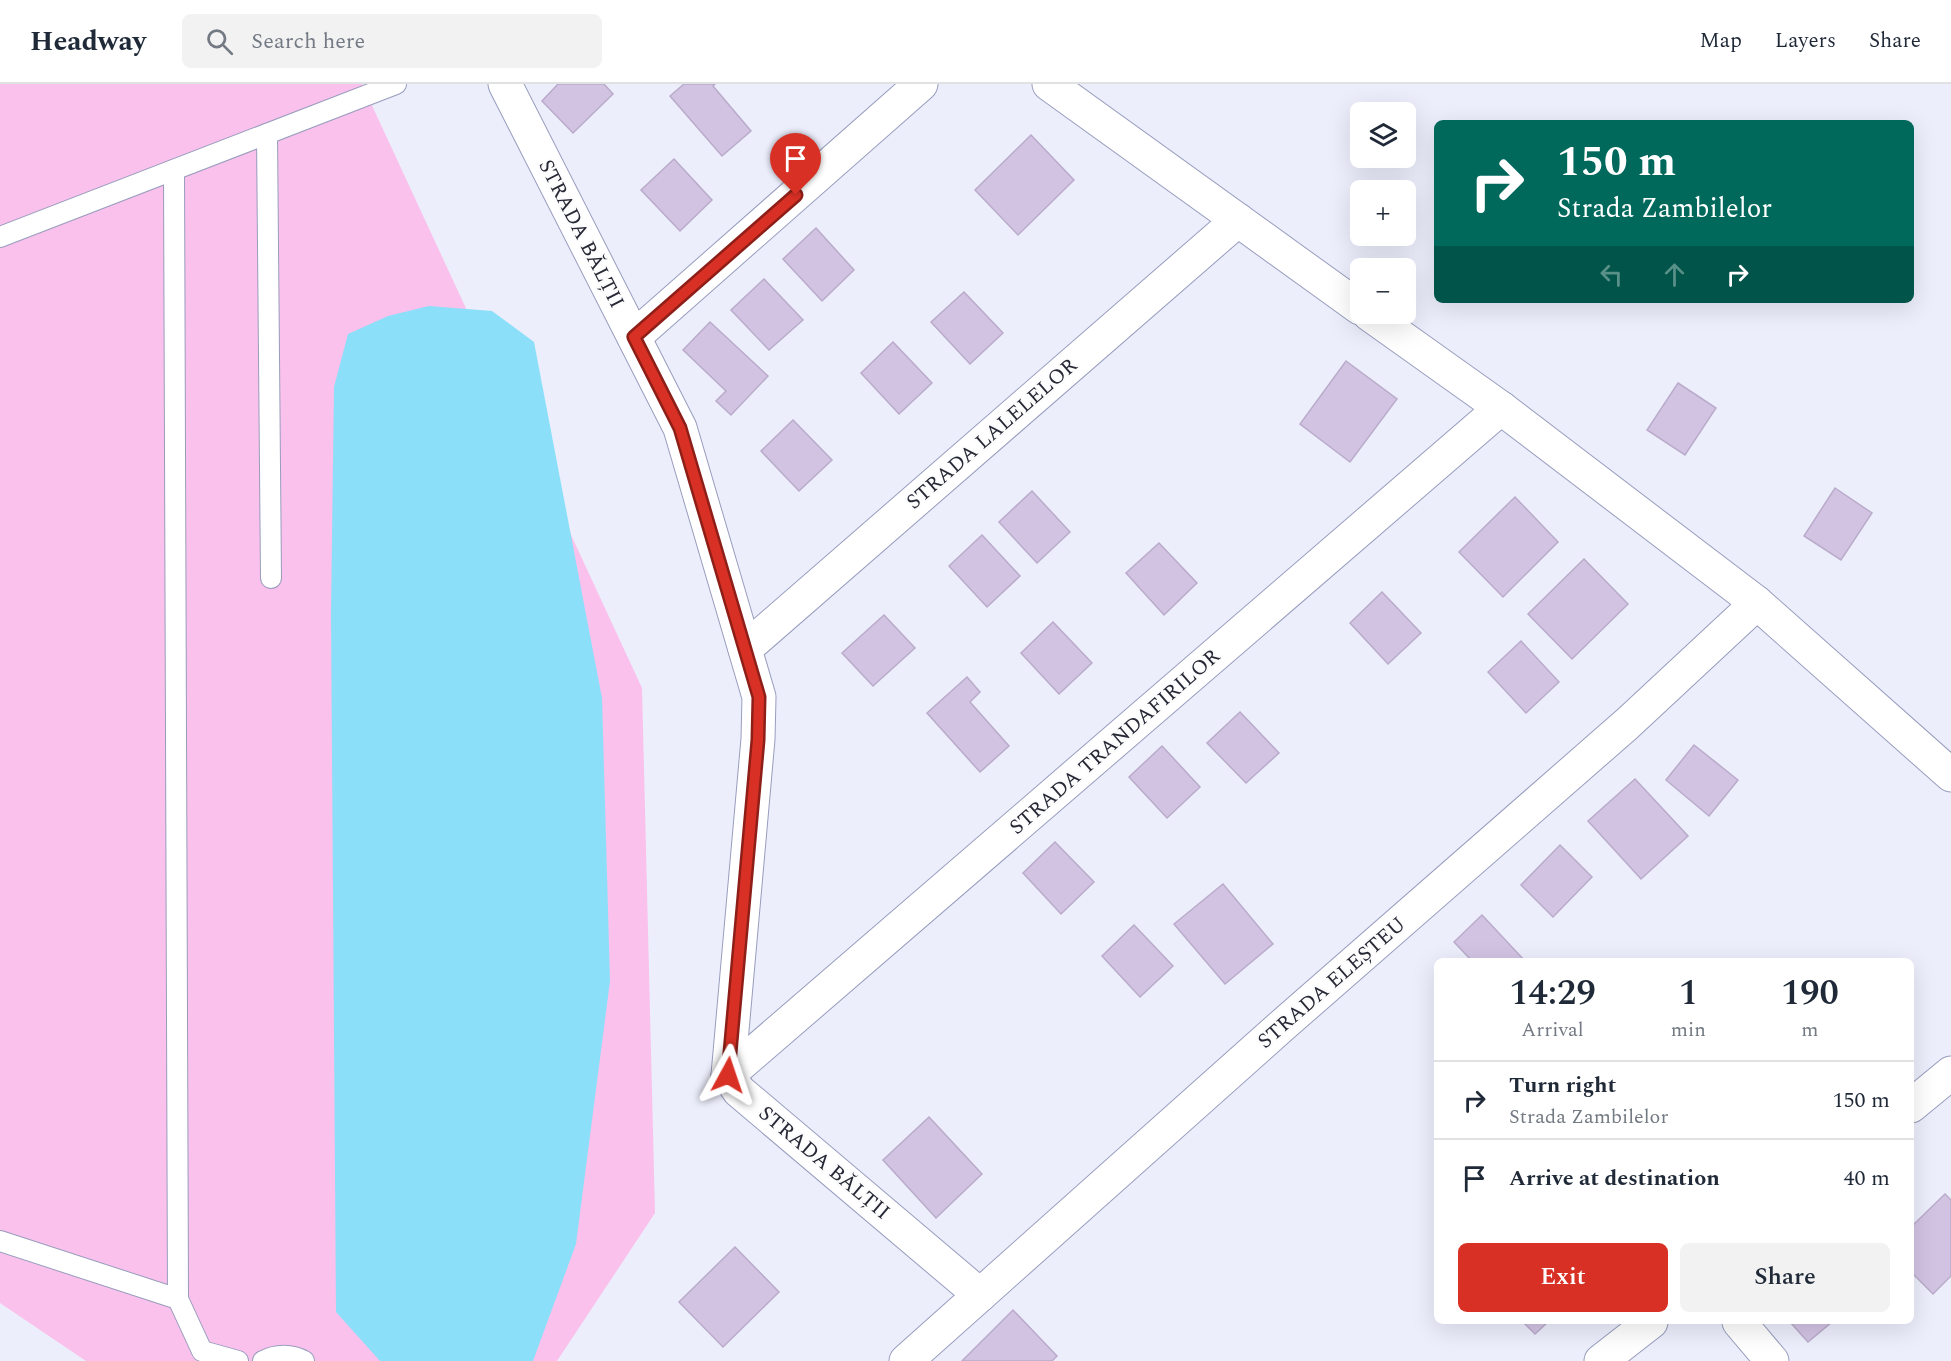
<!DOCTYPE html>
<meta charset="utf-8">
<style>
body{margin:0;font-family:Spectral,serif;background:#f2f2f3;color:#1f2937;height:100vh;display:flex;flex-direction:column;font-size:22px;white-space:nowrap}
*{box-sizing:border-box;margin:0}
p{font-size:20px;color:#747a83}
.icon{flex:none;width:33px;height:33px;fill:none;stroke:currentColor;stroke-width:2;stroke-linecap:round;stroke-linejoin:round}
.map{position:relative;flex:1;overflow:hidden}
.sheet{position:absolute;left:1434px;top:874px;width:480px;height:366px;display:flex;flex-direction:column;background:#fff;border-radius:9px;box-shadow:0 6px 24px #0002}
.sheet>*{flex:none}
.banner{position:absolute;left:1434px;top:36px;width:480px;height:183px;border-radius:9px;box-shadow:0 6px 24px #0002;background:#00695c;color:#fff;overflow:hidden}
.tools{position:absolute;left:1350px;top:18px;display:grid;gap:12px}
.tools a{display:grid;place-items:center;width:66px;height:66px;border-radius:9px;background:#fff;box-shadow:0 6px 24px #0002;font-size:30px}
.pin{position:absolute;display:grid;place-items:center;width:51px;height:51px;color:#fff;margin:-62px -26px;border-radius:50% 50% 50% 0;rotate:-45deg;box-shadow:0 0 6px #0007}
.pin .icon{rotate:45deg}
.me{position:absolute;width:66px;margin:-33px;rotate:5deg;stroke-linejoin:round;filter:drop-shadow(0 0 4px #0008)}
.turn{display:flex;align-items:center;gap:21px;height:126px;padding:0 24px;font-size:27px}
.turn .icon{width:78px;height:78px;stroke-width:2.5}
.turn b{display:block;font-size:42px;line-height:51px}
.lanes{display:flex;align-items:center;height:57px;padding:0 24px;background:#0003;justify-content:center;gap:30px;direction:ltr}
.lanes .off{opacity:.35}
.eta{display:flex;justify-content:space-evenly;align-items:center;height:102px;text-align:center}
.eta b{font-size:36px;font-weight:600;line-height:42px}
.cta{display:flex;gap:12px;margin-top:auto;padding:12px 24px}
.cta a{flex:1;height:69px;border-radius:9px;background:#d93025;color:#fff;font-size:24px;font-weight:600;line-height:69px;text-align:center}
.cta a+a{background:#f2f2f3;color:#1f2937}
ul{padding:0;list-style:none}
li{display:flex;align-items:center;gap:18px;height:78px;padding:0 24px;border-top:2px solid #e0e1e3}
li div{flex:1}
li b{display:block;font-size:22px}
li em{font-style:normal}
header{display:flex;align-items:center;gap:36px;box-sizing:border-box;height:84px;padding:0 30px;background:#fff;border-bottom:2px solid #e0e1e3}
header strong{font-size:28px}
nav{display:flex;gap:33px;margin-inline-start:auto;font-size:21px}
.search{width:420px;height:54px;background:#f2f2f3;display:flex;align-items:center;gap:15px;box-sizing:border-box;padding:0 21px;border-radius:9px;color:#747a83;font-size:22px}
.map>svg:first-child{display:block}
.green{fill:#fac1ec}
.water{fill:#8bdff9}
.building{fill:#d2c3e3;stroke:#baabcb;stroke-width:1.5}
.lines{fill:none;stroke-linecap:round;stroke-linejoin:round}
.service-casing{stroke:#989dbd;stroke-width:22}
.minor-casing{stroke:#989dbd;stroke-width:35}
.service{stroke:#fff;stroke-width:20}
.minor{stroke:#fff;stroke-width:33}
.route-casing{stroke:#8d1f18;stroke-width:15}
.route{stroke:#d93025;stroke-width:10}
.labels{text-anchor:middle;dominant-baseline:central;stroke-width:4.5;stroke-linejoin:round;paint-order:stroke}
.street-label{font-size:21px;fill:#262835;stroke:#fcfcfc}
</style>
<header>
<strong>Headway</strong>
<div class="search"><svg class="icon" aria-label="search" viewBox="0 0 24 24"><circle cx="10" cy="10" r="6"/><path d="M15 15l6 6"/></svg>Search here</div>
<nav><a>Map</a><a>Layers</a><a>Share</a></nav>
</header>
<div class="map">
<svg width="1951" height="1277" viewBox="0 0 1951 1277">
<rect width="100%" height="100%" fill="#eceefc"/>
<polygon class="green" points="0,0 362,0 642,604 655,1129 557,1277 86,1277 0,1219"/>
<polygon class="water" points="429,222 492,227 534,258 602,614 610,897 576,1160 533,1277 380,1277 336,1228 331,530 334,303 348,250 388,232"/>
<g class="building">
<polygon points="558,0 604,0 613,10 573,49 542,17"/>
<polygon points="684,0 715,0 713,2 751,47 722,72 670,12"/>
<polygon points="1031,51 1074,96 1018,151 975,106"/>
<polygon points="674,75 712,116 680,147 641,106"/>
<polygon points="816,144 854,186 822,217 783,175"/>
<polygon points="764,195 803,236 769,266 731,226"/>
<polygon points="964,208 1003,249 970,280 931,238"/>
<polygon points="710,238 768,292 731,331 716,317 726,307 683,266"/>
<polygon points="893,258 932,299 899,330 861,289"/>
<polygon points="1346,277 1397,315 1350,378 1300,340"/>
<polygon points="1678,299 1716,324 1685,371 1647,346"/>
<polygon points="793,336 832,376 799,407 761,367"/>
<polygon points="1835,404 1872,429 1841,476 1804,452"/>
<polygon points="1032,407 1070,448 1037,479 999,438"/>
<polygon points="1515,413 1558,458 1503,513 1459,468"/>
<polygon points="982,451 1020,492 987,523 949,482"/>
<polygon points="1159,459 1197,499 1164,531 1126,489"/>
<polygon points="1584,475 1628,520 1572,575 1528,530"/>
<polygon points="1382,508 1421,549 1388,580 1350,539"/>
<polygon points="884,531 915,564 873,602 842,569"/>
<polygon points="1053,538 1092,579 1059,610 1021,569"/>
<polygon points="1521,557 1559,598 1526,629 1488,588"/>
<polygon points="967,593 980,608 970,618 1009,662 980,688 927,629"/>
<polygon points="1240,628 1279,669 1246,699 1207,659"/>
<polygon points="1694,661 1738,696 1709,732 1666,696"/>
<polygon points="1162,662 1200,703 1167,734 1129,693"/>
<polygon points="1635,695 1688,752 1641,795 1588,737"/>
<polygon points="1055,758 1094,798 1061,830 1023,789"/>
<polygon points="1560,761 1592,793 1553,833 1521,801"/>
<polygon points="1223,800 1273,860 1225,900 1174,840"/>
<polygon points="1482,831 1526,878 1473,878 1454,858"/>
<polygon points="1134,841 1173,882 1140,913 1102,872"/>
<polygon points="929,1033 982,1090 936,1134 883,1076"/>
<polygon points="1945,1110 1951,1116 1951,1192 1933,1210 1911,1188 1911,1143"/>
<polygon points="735,1163 779,1208 723,1263 679,1218"/>
<polygon points="1013,1226 1057,1272 1052,1277 962,1277"/>
<polygon points="1523,1238 1548,1238 1535,1250"/>
<polygon points="1790,1238 1832,1238 1808,1258"/>
</g>
<g class="lines">
<defs>
<g id="service">
<polyline points="267,50 271,494"/>
<polyline points="174,86 178,1215"/>
<polyline points="0,153 396,0"/>
<polyline points="0,1157 178,1215 202,1267 238,1277"/>
<path d="M263,1277C276,1270 292,1270 304,1277"/>
</g>
<g id="minor">
<polyline points="505,0 680,344 759,613 758,655 728,991 739,1007 980,1211"/>
<polyline points="1049,0 1360,224"/>
<polyline points="1369,230 1501,324 1757,519 1951,691"/>
<polyline points="634,253 921,0"/>
<polyline points="745,565 1238,136"/>
<polyline points="728,991 1501,324"/>
<polyline points="1911,1022 1951,989"/>
<polyline points="1739,1238 1772,1277"/>
<polyline points="906,1277 1285,939 1627,640 1757,519"/>
<polyline points="1601,1277 1651,1238"/>
</g>
</defs>
<use href="#service" class="service-casing"/>
<use href="#minor" class="minor-casing"/>
<use href="#service" class="service"/>
<use href="#minor" class="minor"/>
</g>
<g class="lines">
<defs>
<polyline id="route" points="728,991 758,656 759,613 680,344 634,253 796,111"/>
</defs>
<use href="#route" class="route-casing"/>
<use href="#route" class="route"/>
</g>
<g class="labels">
<g class="street-label">
<text transform="translate(581 150) rotate(63)">STRADA BĂLȚII</text>
<text transform="translate(992 350) rotate(-41)">STRADA LALELELOR</text>
<text transform="translate(1115 658) rotate(-41)">STRADA TRANDAFIRILOR</text>
<text transform="translate(1332 899) rotate(-41)">STRADA ELEȘTEU</text>
<text transform="translate(824 1079) rotate(40)">STRADA BĂLȚII</text>
</g>
</g>
</svg>
<div class="tools">
<a><svg class="icon" aria-label="layers" viewBox="0 0 24 24"><path d="M12 4l9 5-9 5-9-5zM3 14l9 5 9-5"/></svg></a>
<a>+</a>
<a>−</a>
</div>
<div class="pin" style="left:796px;top:111px;background:#d93025"><svg class="icon" aria-label="arrive" viewBox="0 0 24 24"><path d="M6 21V4h12l-3 4 3 4H6"/></svg></div>
<svg class="me" style="left:728px;top:991px" viewBox="-20 -20 40 40"><path d="M0-17L14 15 0 8-14 15z" fill="#d93025" stroke="#fff" stroke-width="4"/></svg>
<div class="banner">
<div class="turn"><svg class="icon" aria-label="right" viewBox="0 0 24 24"><path d="M7 20v-9h11M14 6l5 5-5 5"/></svg><div><b>150 m</b>Strada Zambilelor</div></div>
<div class="lanes"><svg class="icon off" aria-label="left" viewBox="0 0 24 24"><path d="M17 20v-9H6M10 6l-5 5 5 5"/></svg><svg class="icon off" aria-label="ahead" viewBox="0 0 24 24"><path d="M12 20V5M6 11l6-6 6 6"/></svg><svg class="icon" aria-label="right" viewBox="0 0 24 24"><path d="M7 20v-9h11M14 6l5 5-5 5"/></svg></div>
</div>
<section class="sheet">
<div class="eta">
<div><b>14:29</b><p>Arrival</p></div>
<div><b>1</b><p>min</p></div>
<div><b>190</b><p>m</p></div>
</div>
<ul>
<li><svg class="icon" aria-label="right" viewBox="0 0 24 24"><path d="M7 20v-9h11M14 6l5 5-5 5"/></svg><div><b>Turn right</b><p>Strada Zambilelor</p></div><em>150 m</em></li>
<li><svg class="icon" aria-label="arrive" viewBox="0 0 24 24"><path d="M6 21V4h12l-3 4 3 4H6"/></svg><div><b>Arrive at destination</b></div><em>40 m</em></li>
</ul>
<div class="cta"><a>Exit</a><a>Share</a></div>
</section>
</div>
